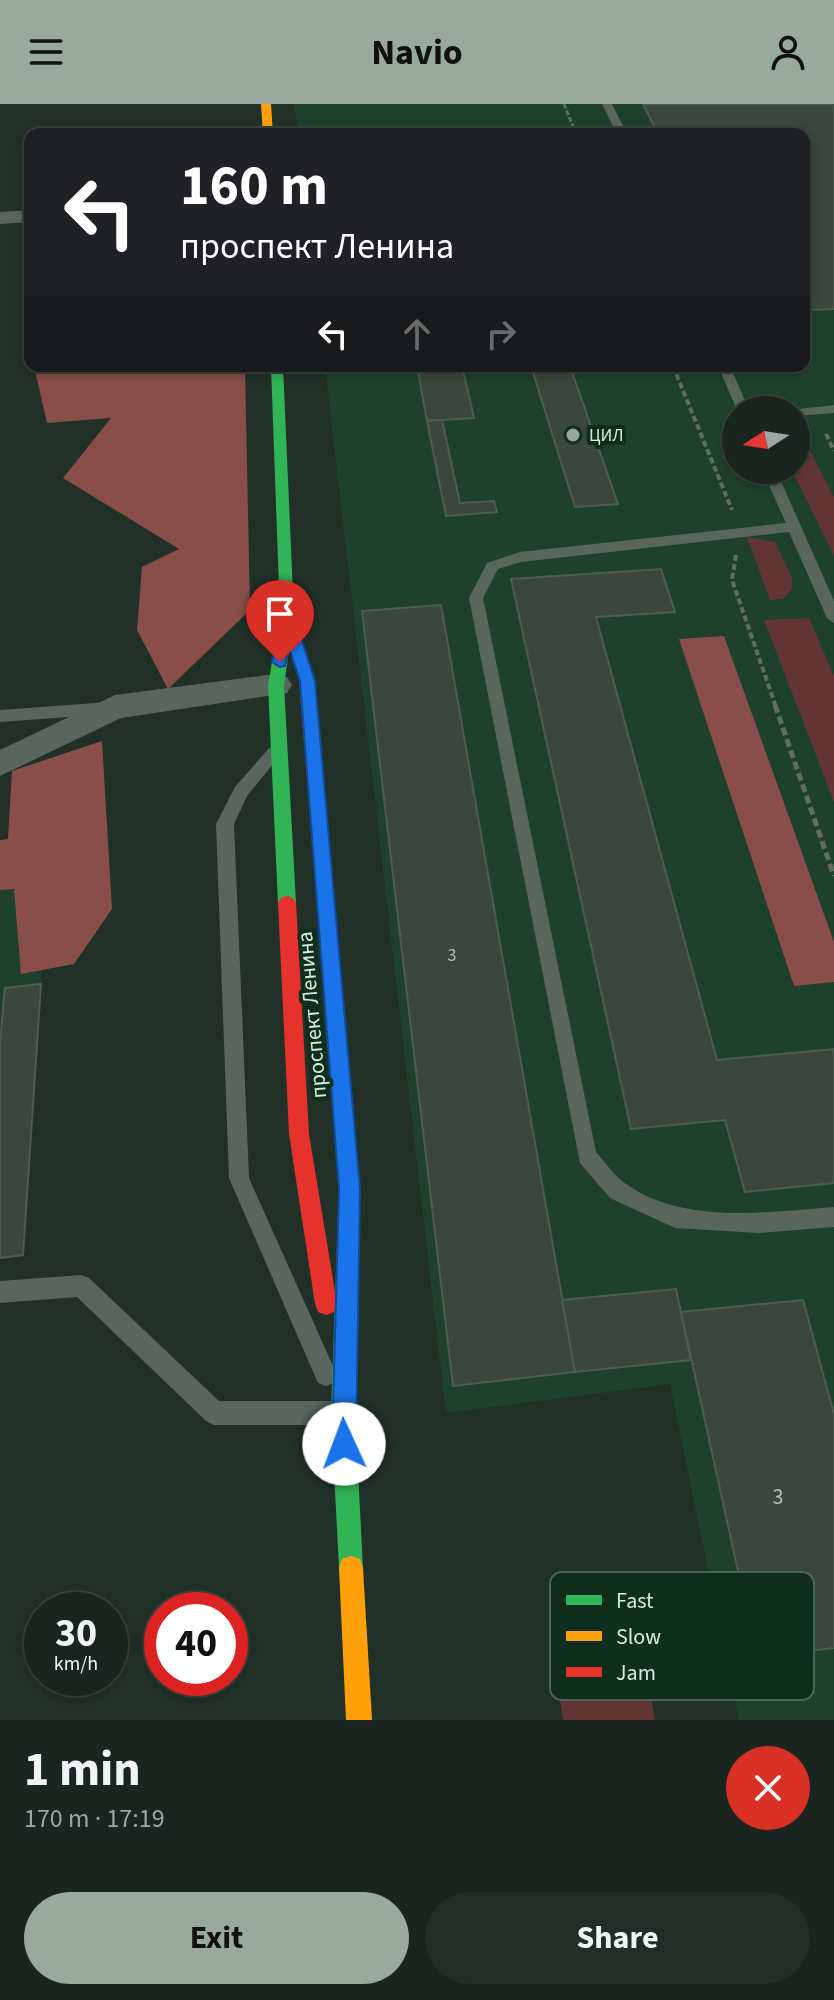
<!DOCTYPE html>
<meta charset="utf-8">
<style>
body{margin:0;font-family:"Source Sans 3",sans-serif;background:#222d27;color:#f1f3f6;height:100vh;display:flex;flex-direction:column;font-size:30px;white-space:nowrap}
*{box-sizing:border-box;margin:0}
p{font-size:26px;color:#9fa5a4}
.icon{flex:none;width:44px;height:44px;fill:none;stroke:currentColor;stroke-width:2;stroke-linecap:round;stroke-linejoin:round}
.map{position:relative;height:1616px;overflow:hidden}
.sheet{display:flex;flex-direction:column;background:#19251e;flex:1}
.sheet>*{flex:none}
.banner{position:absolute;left:24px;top:24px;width:786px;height:244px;border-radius:16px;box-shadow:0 4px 12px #0003,0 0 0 2px #37423c;background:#202124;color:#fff;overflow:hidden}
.needle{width:52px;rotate:258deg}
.controls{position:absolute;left:722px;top:292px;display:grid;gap:16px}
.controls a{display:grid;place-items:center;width:88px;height:88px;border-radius:50%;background:#19251e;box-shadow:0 4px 12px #0003,0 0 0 2px #37423c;font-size:40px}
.speed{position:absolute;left:24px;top:1488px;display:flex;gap:16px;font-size:40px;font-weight:700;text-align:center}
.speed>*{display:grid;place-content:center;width:104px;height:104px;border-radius:50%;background:#19251e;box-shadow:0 4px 12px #0003,0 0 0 2px #37423c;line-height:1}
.speed small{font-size:20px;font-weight:400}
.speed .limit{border:12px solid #d22;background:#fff;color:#111}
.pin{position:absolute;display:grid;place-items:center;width:68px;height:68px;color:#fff;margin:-82px -34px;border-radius:50% 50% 50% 0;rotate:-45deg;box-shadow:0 0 8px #0007}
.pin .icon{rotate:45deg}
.me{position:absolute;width:88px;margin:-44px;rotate:358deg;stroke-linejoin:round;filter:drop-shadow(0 0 6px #0008)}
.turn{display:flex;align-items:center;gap:28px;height:168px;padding:0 24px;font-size:36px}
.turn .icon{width:104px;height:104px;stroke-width:2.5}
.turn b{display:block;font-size:56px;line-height:68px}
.lanes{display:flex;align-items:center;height:76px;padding:0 24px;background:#0003;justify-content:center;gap:40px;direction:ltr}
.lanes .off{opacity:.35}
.round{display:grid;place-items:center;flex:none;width:84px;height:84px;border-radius:42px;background:#222d27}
.headline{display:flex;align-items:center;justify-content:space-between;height:136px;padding:0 24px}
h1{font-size:48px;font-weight:700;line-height:60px}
.action{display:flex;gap:16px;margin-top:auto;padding:16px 24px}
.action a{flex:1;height:92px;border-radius:48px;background:#98a99e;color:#111;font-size:32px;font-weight:700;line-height:92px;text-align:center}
.action a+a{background:#222d27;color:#f1f3f6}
header{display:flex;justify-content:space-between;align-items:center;height:104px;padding:0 24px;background:#98a99e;color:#111;font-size:36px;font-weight:700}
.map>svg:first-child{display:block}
.built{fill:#1e412d;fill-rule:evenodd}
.green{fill:#633532}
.forest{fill:#894e49}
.building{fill:#39473e;stroke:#4f5c55;stroke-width:2}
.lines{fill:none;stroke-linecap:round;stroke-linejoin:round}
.path-far2{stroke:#626c65;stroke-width:3;stroke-dasharray:5 2;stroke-linecap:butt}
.path-far1{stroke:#626c65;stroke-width:4;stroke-dasharray:6 3;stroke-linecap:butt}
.path{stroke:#626c65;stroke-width:5;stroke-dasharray:8 4;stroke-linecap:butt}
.lane{fill:#59665e;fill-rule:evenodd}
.street{fill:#59665e;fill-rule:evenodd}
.fast{fill:#30b455;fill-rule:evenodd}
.slow{fill:#ff9f0a;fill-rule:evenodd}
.jam{fill:#e5322d;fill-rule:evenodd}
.route{fill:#1a73e8;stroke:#114b97;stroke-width:2}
.poi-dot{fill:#98a99e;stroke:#0f2e1d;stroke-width:3}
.labels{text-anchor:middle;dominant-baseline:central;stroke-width:8;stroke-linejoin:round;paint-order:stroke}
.far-poi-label{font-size:18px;fill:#d8eade;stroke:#0f2e1d;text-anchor:start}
.number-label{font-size:18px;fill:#b0c1b6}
.street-label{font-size:22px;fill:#d8eade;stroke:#0f2e1d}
.near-number-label{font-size:22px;fill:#b0c1b6}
.key{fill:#0f2e1d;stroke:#4b6657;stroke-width:2}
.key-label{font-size:22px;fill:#d8eade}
</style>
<header><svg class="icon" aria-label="menu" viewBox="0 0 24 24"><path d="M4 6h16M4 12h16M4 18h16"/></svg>Navio<svg class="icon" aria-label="person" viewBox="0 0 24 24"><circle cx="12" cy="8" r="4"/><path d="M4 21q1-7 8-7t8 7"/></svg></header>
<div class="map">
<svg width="834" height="1616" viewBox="0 0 834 1616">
<rect width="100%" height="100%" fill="#213128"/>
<g class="built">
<path d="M294,0H834V1616H739L670,1280L446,1309L325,262H804V30H298ZM736,306H796V366H736Z"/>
<polygon points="49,768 23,1151 0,1154 0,774"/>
</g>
<g class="green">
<polygon points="796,319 834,393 834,452 792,366 796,366"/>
<polygon points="747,433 775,438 792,474 792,485 783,495 770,496"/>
<polygon points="809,514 834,572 834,698 764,516"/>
<polygon points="646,1564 655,1616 563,1616 557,1576"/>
</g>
<g class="forest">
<polygon points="34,262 245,262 250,506 168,585 137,526 142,463 179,445 63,374 111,314 47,319"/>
<polygon points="724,532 834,838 834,878 794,882 679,535"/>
<polygon points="102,637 112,805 74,860 21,870 14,785 0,786 0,736 8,735 12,667"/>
</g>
<g class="building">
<polygon points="643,0 834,0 834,205 804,206 804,30 658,30"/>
<polygon points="417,262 462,262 474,314 427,317"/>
<polygon points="531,262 570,262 618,400 575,403"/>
<polygon points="442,316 460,399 494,397 497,408 446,412 427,317"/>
<polygon points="661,465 675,508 596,513 717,956 834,945 834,1079 745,1088 725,1016 631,1025 511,475"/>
<polygon points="441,501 575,1268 453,1282 362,507"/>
<polygon points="41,880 23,1151 0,1154 0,939 5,884"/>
<polygon points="676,1185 691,1256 575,1268 562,1196"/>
<polygon points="803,1196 834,1310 834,1544 757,1553 681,1208"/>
</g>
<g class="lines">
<polyline class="path-far2" points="564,0 576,30"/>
<g class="path-far1">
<polyline points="673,262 732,406"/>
<polyline points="826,330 834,347"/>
<polyline points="736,451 732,476 776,603"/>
</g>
<polyline class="path" points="775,601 834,772"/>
<g class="lane">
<polygon points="602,0 612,0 627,30 617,30"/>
<polygon points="718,262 730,262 749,306 737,306"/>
<polygon points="834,301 834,309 796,312 796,306 791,306"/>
<path d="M762,366H776L834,497V519L827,514L789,428L521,458L498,465L483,494L596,1048C605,1058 615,1073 626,1080C684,1121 767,1108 834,1103V1123L759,1129L675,1124L610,1094L580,1059L469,494L487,459L520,448L786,419Z"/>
<polygon points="109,598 117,604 109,610 0,618 0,606"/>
<polygon points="275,642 283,648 247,692 234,720 249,1074 337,1271 334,1279 326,1282 318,1279 229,1074 216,720 235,683 269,644"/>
<polygon points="81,1171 89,1174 219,1297 339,1297 347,1301 351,1309 347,1317 339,1321 214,1321 206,1317 77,1193 0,1199 0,1177"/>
</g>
<g class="street">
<polygon points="30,106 30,118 0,120 0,108"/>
<polygon points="276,570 287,573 292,581 287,589 121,614 0,672 0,646 115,591"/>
</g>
<g class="fast">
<polygon points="271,262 283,262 294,512 284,581 296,799 293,804 281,804 278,799 268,581 280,512"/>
<polygon points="344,1002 351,1004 354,1011 359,1085 355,1309 363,1464 360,1473 351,1476 342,1473 339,1464 331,1309 339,1085 334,1011 337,1004"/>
</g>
<g class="slow">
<polygon points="261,0 271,0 273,30 263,30"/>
<polygon points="351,1452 360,1455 363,1464 372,1616 346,1616 339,1464 342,1455"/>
</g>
<g class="jam">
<polygon points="287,507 294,512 315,577 354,1011 351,1018 344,1020 337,1018 334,1011 299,577 280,512"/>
<polygon points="287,792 293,794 296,799 309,1030 337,1200 334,1208 326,1211 318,1208 315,1200 289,1030 278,799 281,794"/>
</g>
</g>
<polygon class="route" points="287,506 294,512 315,577 360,1085 356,1340 353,1348 344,1352 336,1348 332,1340 339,1085 300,577 289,544 285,562 280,563 272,558 279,512"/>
<circle class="poi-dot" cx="573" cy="331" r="8"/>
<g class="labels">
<g class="far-poi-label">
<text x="589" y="331">ЦИЛ</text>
</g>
<g class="number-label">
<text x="452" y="851">3</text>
</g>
<g class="street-label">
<text transform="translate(312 911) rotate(-95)">проспект Ленина</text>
</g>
<g class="near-number-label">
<text x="778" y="1393">3</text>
</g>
</g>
<rect x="550" y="1468" width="264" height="128" rx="12" class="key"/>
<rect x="566" y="1491" width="36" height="10" fill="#30b455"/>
<rect x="566" y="1527" width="36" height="10" fill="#ff9f0a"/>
<rect x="566" y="1563" width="36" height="10" fill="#e5322d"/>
<g class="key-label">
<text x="616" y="1504">Fast</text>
<text x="616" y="1540">Slow</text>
<text x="616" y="1576">Jam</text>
</g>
</svg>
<div class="controls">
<a><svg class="needle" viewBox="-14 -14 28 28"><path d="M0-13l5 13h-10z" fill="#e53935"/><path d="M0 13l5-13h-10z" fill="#9fa5a4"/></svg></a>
</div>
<div class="speed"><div>30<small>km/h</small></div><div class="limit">40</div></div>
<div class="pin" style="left:280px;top:558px;background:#d93025"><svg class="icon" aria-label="arrive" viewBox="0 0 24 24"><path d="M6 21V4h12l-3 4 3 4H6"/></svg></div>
<svg class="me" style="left:344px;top:1340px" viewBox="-20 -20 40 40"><circle r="19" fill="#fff"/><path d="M0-13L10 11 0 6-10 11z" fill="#1a73e8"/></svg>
<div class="banner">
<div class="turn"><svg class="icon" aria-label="left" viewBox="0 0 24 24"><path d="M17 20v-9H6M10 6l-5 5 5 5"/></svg><div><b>160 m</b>проспект Ленина</div></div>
<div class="lanes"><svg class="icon" aria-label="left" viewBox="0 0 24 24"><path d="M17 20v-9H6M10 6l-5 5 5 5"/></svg><svg class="icon off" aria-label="ahead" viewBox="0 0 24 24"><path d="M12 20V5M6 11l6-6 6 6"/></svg><svg class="icon off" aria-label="right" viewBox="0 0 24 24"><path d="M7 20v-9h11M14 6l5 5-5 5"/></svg></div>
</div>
</div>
<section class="sheet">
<div class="headline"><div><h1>1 min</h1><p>170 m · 17:19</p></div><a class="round" style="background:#d93025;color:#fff"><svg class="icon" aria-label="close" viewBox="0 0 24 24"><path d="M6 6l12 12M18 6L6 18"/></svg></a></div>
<div class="action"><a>Exit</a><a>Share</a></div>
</section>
